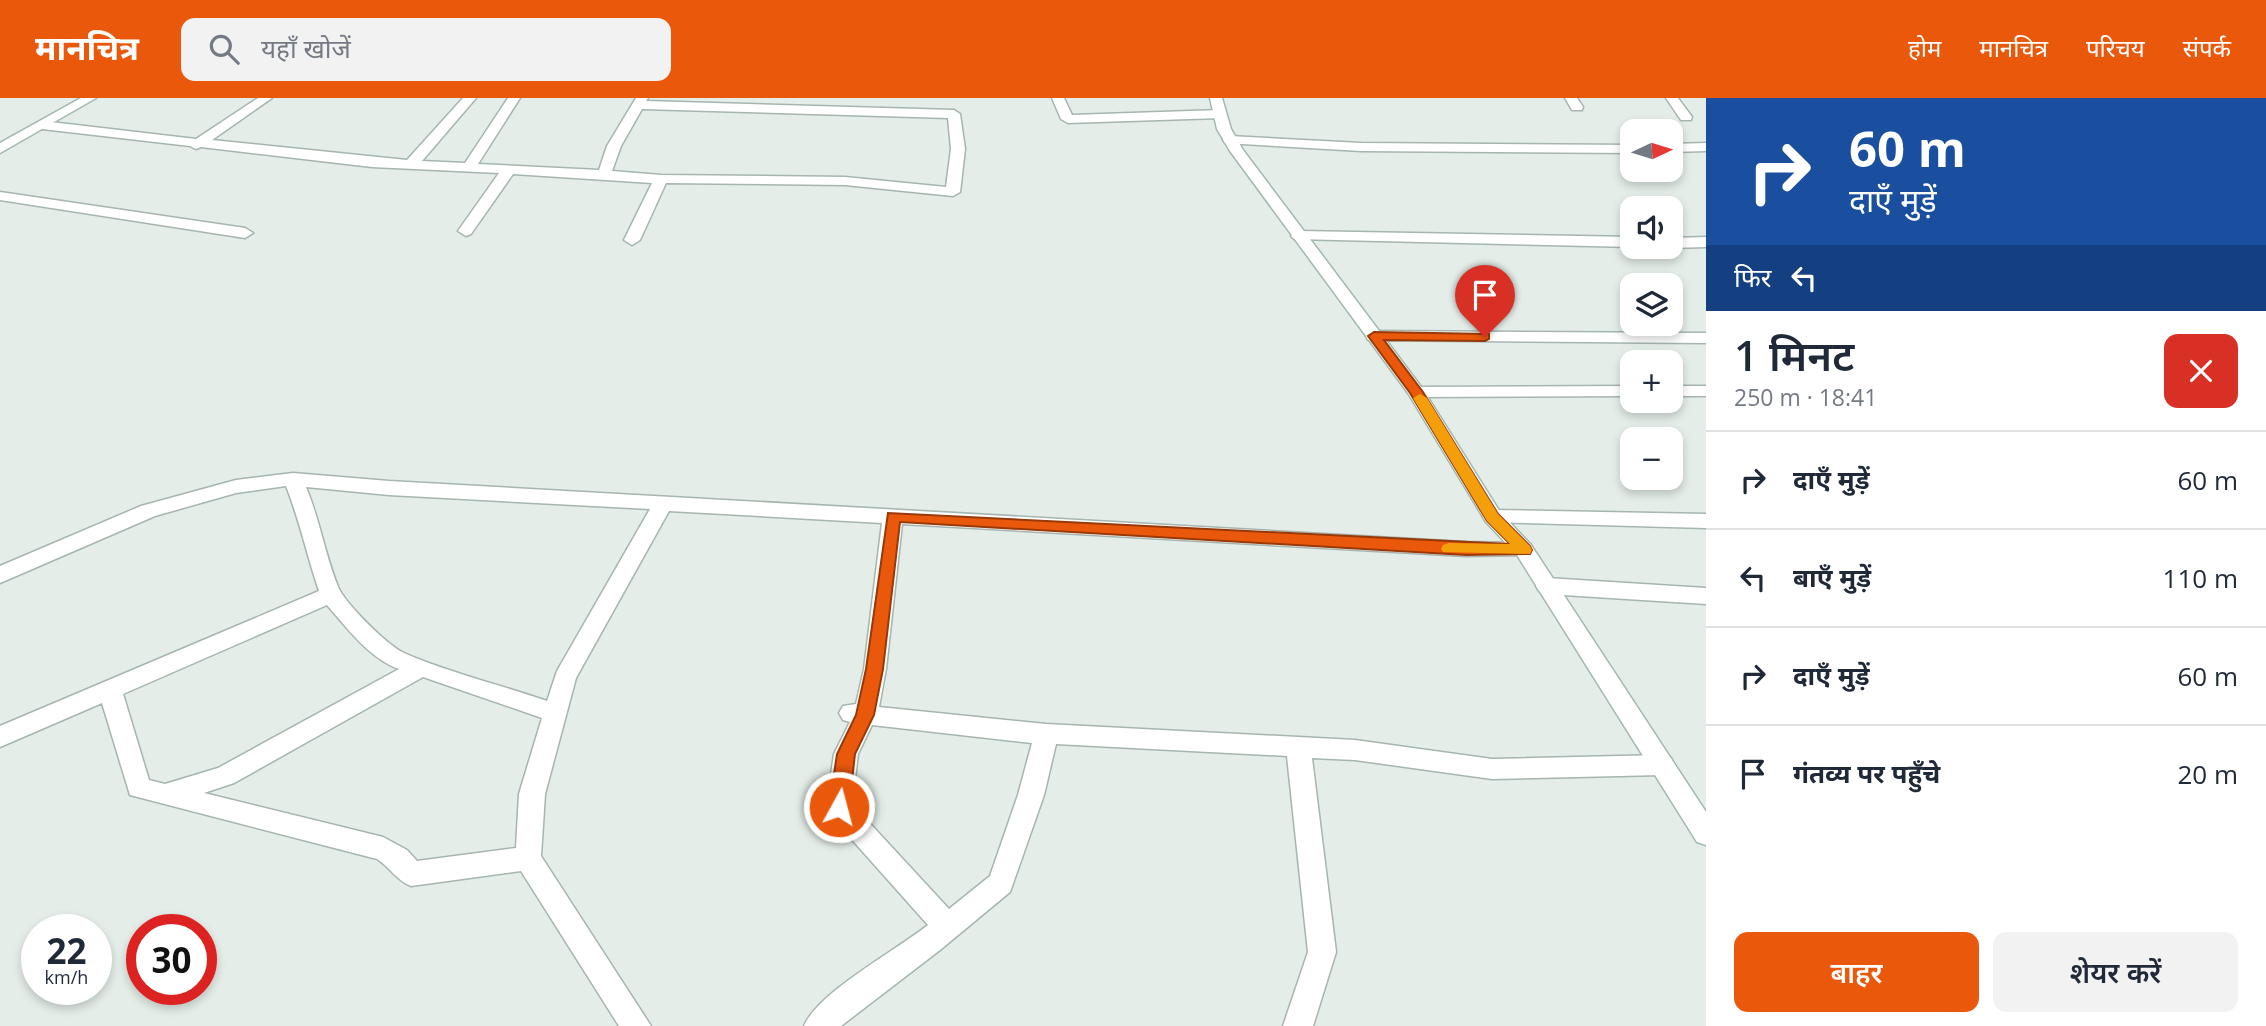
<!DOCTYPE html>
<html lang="hi">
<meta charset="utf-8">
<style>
body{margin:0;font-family:"Open Sans","Noto Sans Devanagari",sans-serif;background:#f2f2f3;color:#1f2937;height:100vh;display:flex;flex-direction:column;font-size:26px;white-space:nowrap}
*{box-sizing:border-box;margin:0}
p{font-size:23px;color:#747a83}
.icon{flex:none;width:38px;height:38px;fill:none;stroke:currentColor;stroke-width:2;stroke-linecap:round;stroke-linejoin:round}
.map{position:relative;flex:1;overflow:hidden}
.panel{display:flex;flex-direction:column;background:#fff;width:560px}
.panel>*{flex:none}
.guide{background:#1a4fa0;color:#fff;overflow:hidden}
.needle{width:46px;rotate:86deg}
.fabs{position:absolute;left:1620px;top:21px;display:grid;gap:14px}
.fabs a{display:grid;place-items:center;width:63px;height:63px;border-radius:14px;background:#fff;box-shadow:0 4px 10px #0003;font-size:35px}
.speed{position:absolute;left:21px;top:816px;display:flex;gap:14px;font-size:35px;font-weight:700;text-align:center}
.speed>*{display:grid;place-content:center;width:91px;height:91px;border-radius:50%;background:#fff;box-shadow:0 4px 10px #0003;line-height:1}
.speed small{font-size:18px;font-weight:400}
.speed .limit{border:10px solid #d22;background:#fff;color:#111}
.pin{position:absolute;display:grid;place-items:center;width:60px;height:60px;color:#fff;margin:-72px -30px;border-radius:50% 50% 50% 0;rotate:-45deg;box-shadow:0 0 7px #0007}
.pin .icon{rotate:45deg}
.me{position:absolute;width:77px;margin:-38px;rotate:7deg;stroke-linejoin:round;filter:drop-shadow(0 0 5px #0008)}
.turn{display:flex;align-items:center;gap:24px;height:147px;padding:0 28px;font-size:32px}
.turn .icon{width:91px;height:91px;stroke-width:2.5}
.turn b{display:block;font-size:49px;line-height:60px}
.then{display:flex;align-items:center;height:66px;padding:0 28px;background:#0003;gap:14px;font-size:26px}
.round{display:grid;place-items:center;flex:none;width:74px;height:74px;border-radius:14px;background:#f2f2f3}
.headline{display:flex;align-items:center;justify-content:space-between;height:119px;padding:0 28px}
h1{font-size:42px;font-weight:600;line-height:52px}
.button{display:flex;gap:14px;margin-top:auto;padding:14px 28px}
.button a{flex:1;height:80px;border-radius:14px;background:#ea580c;color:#fff;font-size:28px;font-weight:600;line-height:80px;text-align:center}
.button a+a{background:#f2f2f3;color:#1f2937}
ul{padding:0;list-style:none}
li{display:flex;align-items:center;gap:21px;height:98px;padding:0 28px;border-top:2px solid #e0e1e3}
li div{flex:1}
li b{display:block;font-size:26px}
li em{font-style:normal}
header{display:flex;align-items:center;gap:42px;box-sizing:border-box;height:98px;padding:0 35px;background:#ea580c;color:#fff}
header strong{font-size:33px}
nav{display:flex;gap:38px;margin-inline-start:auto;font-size:24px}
.search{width:490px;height:63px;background:#f2f2f3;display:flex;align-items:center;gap:18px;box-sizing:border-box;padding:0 24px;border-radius:14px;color:#747a83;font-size:26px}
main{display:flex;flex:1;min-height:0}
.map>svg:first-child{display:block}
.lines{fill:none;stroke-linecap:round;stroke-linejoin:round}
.street-casing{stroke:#a6b5af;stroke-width:3}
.secondary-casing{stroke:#a2b9af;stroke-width:3}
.street{fill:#fff;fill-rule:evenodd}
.secondary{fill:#fff;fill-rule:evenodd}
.route{fill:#ea580c;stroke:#983908;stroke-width:2}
.slow{fill:#f59e0b}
</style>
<header>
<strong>मानचित्र</strong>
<div class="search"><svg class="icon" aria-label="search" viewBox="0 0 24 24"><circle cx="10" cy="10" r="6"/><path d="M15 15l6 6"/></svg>यहाँ खोजें</div>
<nav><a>होम</a><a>मानचित्र</a><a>परिचय</a><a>संपर्क</a></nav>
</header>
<main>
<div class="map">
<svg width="1706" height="928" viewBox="0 0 1706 928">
<rect width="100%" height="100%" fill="#e4ede8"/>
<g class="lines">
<defs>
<g id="street">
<path d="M258,0H272L212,42L407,62L463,0H476L422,63L465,65L508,0H520L478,66L599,72L607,48L636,0H648L646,3L954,12L960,16L965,51L960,94L953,98L845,87L666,85L640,142L632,147L624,142L652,85L513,76L471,136L466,138L458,133L499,75L372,69L201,49L196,51L190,48L42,31L35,27L42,23L196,41ZM642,11L948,20L951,51L946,89L845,79L661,77L612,73L621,48Z"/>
<polygon points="1052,0 1064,0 1072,17 1220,12 1226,16 1220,20 1068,25 1061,21"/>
<polygon points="1565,0 1577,0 1583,9 1582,12 1572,12"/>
<polygon points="1666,0 1678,0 1692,19 1691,22 1681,22"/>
<polygon points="1230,38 1361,45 1633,47 1633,55 1361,53 1225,45 1223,42"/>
<polygon points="1706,45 1706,53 1671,54 1671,46"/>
<polygon points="0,94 245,130 253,135 245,140 0,102"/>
<polygon points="1299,133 1633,139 1633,149 1294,141 1291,138 1294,135"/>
<polygon points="1706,139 1706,149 1671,150 1668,149 1671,149 1671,140"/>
<polygon points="1374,233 1706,235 1706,245 1368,242 1366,238"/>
<polygon points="1633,288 1633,298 1416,299 1407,294 1416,289"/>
<rect x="1671" y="288" width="35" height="10"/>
<path d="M293,375L389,383L1466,444L1524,445L1531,447L1534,452L1531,457L1466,458L902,426L886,571L879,609L1046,626L1355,642L1492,661L1662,657L1671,660L1674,667L1671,674L1662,677L1492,681L1355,662L1312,660L1336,854L1313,928H1283L1308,854L1287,658L1056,646L1044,697L1010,794L940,852L841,928H804C818,894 897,852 928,827L830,717L826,709L834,656L850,624L843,622L839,615L843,608L856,606L864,571L882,425L669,413L576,580L545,696L541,758L651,928H619L521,773L411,788C397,783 390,769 377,761L130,697L102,605L0,649V628L319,493C307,458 300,423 286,388L236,395L155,418L0,485V468L141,408L236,382ZM306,389L389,397L650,411L557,573L547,603C501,587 447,574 404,555C388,548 347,507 339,491C325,458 320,422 306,389ZM327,507C347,530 370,561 399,571L218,670L165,686L149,682L123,596ZM423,579L542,620L519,696L516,750L417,763L407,752L383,739L204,695L234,685ZM872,627L1032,645L1018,697L990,778L949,811L852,706L858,656Z"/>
<polygon points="1493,412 1706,416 1706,430 1486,424 1483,419 1486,414"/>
<polygon points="1547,480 1706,490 1706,506 1547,496 1539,493 1536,488 1539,483"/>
</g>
<g id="secondary">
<polygon points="81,0 96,0 0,55 0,45"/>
<polygon points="1210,0 1222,0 1231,31 1243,52 1422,290 1500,414 1531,447 1706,714 1706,747 1697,744 1517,457 1486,424 1408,295 1230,53 1217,31"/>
</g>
</defs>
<use href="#street" class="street-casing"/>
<use href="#secondary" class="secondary-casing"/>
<use href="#street" class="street"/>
<use href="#secondary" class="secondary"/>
</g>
<polygon class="route" points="1374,234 1489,236 1489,241 1485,243 1384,242 1423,294 1498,416 1530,448 1532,452 1530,456 1466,457 900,424 883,571 874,617 855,656 849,709 846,715 839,717 832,715 829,709 837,656 856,617 866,571 888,415 1510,446 1487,423 1410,295 1368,238"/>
<polygon class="slow" points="1420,296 1427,300 1498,416 1530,448 1532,452 1530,456 1443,454 1441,451 1443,447 1449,445 1510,446 1487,423 1413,300"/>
</svg>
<div class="fabs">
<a><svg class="needle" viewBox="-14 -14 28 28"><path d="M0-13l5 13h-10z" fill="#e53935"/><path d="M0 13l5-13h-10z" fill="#747a83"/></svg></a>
<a><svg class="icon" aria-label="sound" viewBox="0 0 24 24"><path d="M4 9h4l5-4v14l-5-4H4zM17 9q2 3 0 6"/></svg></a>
<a><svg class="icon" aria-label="layers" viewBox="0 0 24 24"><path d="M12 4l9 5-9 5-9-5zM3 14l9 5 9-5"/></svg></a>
<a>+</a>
<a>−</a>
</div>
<div class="speed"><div>22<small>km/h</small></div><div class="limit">30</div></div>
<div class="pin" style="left:1485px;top:239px;background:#d93025"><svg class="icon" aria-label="arrive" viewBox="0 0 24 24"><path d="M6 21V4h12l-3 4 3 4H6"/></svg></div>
<svg class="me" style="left:839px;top:709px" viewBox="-20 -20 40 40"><circle r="17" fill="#ea580c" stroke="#fff" stroke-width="3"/><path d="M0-11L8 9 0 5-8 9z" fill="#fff"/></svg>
</div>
<section class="panel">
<div class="guide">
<div class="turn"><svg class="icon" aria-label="right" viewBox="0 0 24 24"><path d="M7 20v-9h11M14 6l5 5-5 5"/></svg><div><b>60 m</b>दाएँ मुड़ें</div></div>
<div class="then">फिर<svg class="icon" aria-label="left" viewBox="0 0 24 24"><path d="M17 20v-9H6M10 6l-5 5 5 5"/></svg></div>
</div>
<div class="headline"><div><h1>1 मिनट</h1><p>250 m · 18:41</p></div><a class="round" style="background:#d93025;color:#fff"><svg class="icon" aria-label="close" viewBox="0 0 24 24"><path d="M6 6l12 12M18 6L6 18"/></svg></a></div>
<ul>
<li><svg class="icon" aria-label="right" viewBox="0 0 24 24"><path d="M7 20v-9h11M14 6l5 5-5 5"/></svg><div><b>दाएँ मुड़ें</b></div><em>60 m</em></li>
<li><svg class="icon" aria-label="left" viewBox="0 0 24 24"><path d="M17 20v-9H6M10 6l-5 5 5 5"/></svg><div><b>बाएँ मुड़ें</b></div><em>110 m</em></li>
<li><svg class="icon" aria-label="right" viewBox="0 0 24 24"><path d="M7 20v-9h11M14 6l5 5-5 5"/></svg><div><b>दाएँ मुड़ें</b></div><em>60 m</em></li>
<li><svg class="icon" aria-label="arrive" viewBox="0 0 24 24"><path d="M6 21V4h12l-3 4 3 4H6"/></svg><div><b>गंतव्य पर पहुँचे</b></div><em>20 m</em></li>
</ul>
<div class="button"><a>बाहर</a><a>शेयर करें</a></div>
</section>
</main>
